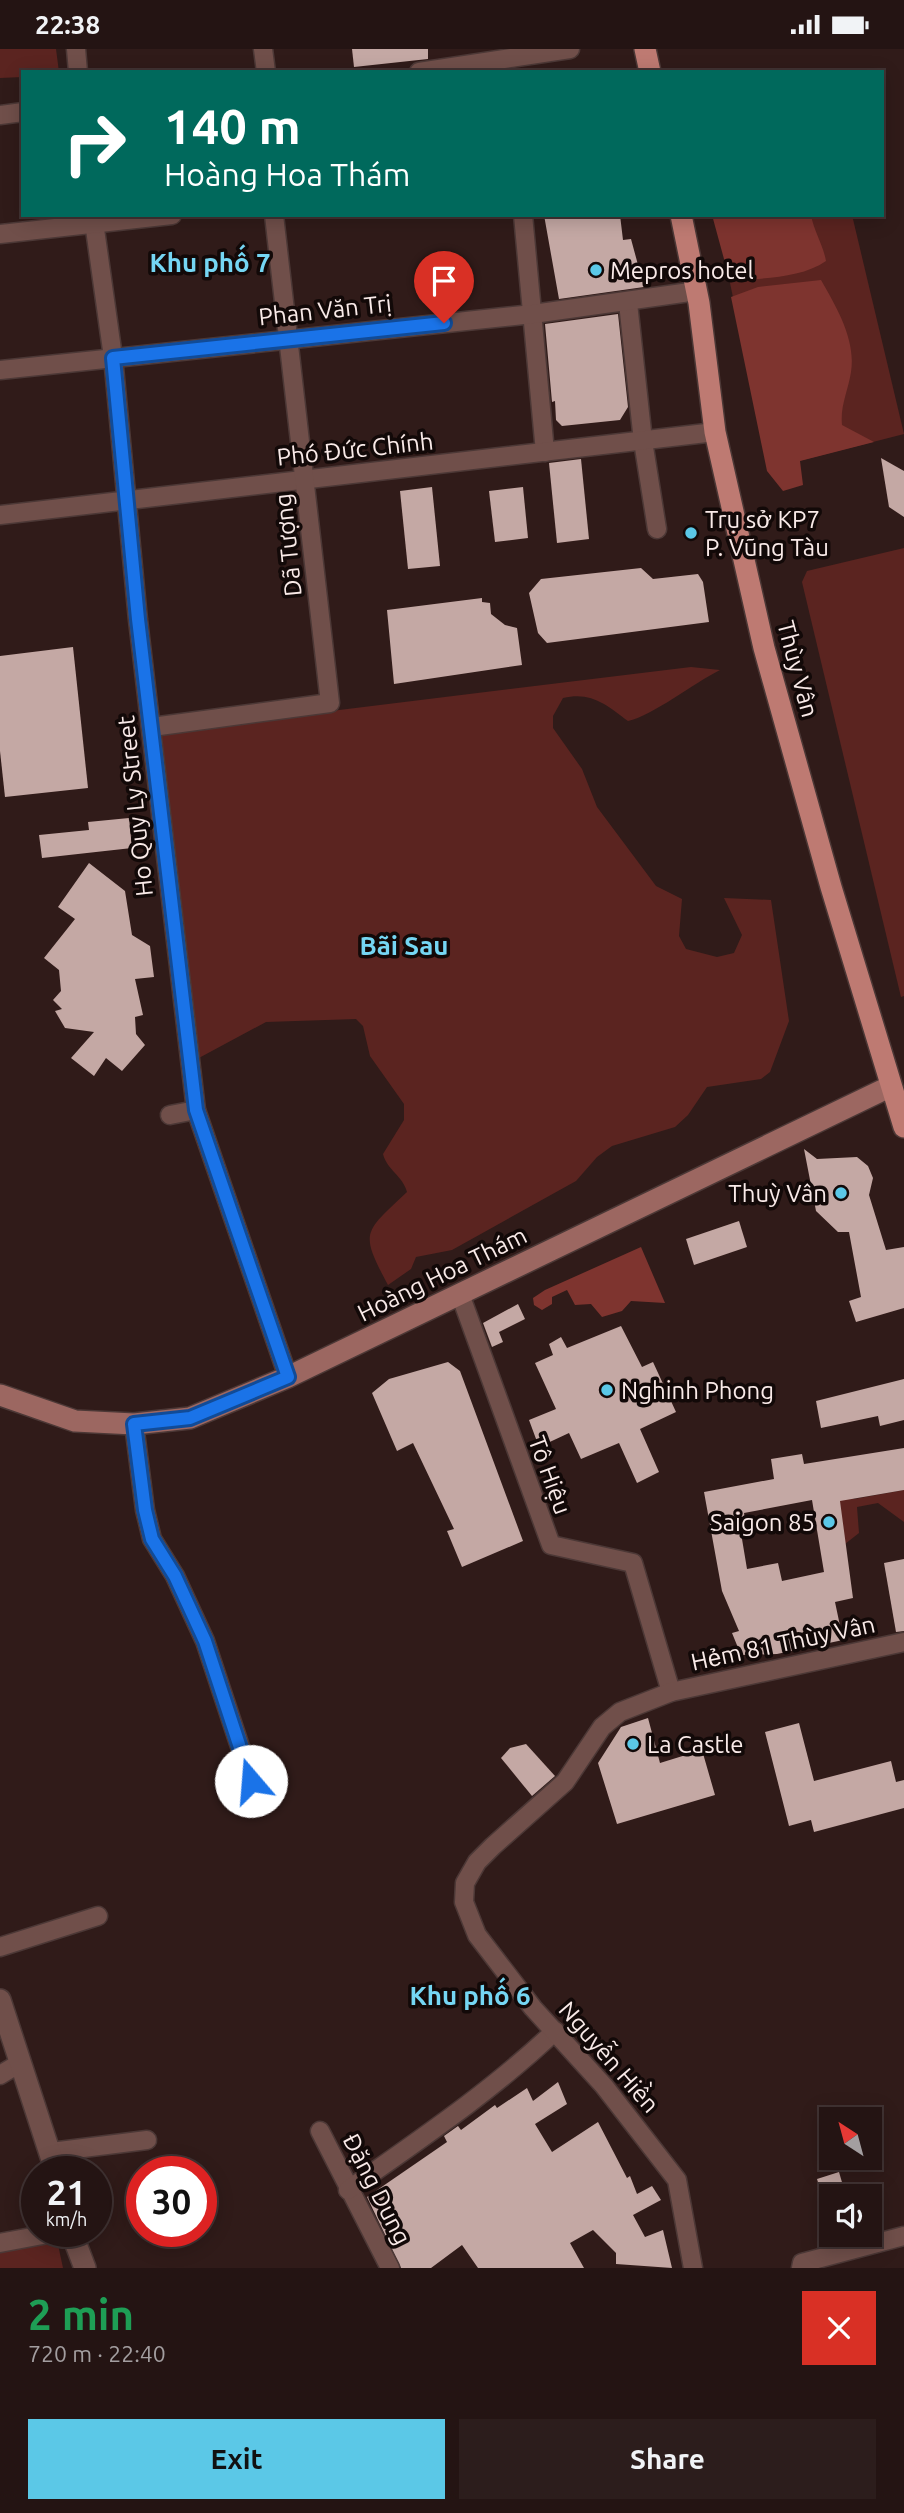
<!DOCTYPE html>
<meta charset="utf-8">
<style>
body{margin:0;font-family:Ubuntu,sans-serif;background:#2c1d1c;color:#f1f3f6;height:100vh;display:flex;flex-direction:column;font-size:26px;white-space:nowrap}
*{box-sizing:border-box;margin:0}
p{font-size:23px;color:#a39ea0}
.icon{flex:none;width:38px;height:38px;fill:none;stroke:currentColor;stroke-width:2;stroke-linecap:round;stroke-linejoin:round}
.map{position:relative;height:2219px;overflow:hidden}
.side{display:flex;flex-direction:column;background:#241413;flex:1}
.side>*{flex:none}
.guide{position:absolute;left:21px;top:21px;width:863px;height:147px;border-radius:0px;box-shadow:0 4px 18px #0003,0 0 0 2px #413333;background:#00695c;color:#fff;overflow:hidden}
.needle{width:46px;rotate:324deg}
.controls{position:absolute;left:819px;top:2058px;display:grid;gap:14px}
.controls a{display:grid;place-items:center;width:63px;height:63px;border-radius:0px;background:#241413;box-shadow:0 4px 18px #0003,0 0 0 2px #413333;font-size:35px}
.speed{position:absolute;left:21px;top:2107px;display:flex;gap:14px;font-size:35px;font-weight:700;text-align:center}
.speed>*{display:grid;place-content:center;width:91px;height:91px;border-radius:50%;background:#241413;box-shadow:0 4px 18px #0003,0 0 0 2px #413333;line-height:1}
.speed small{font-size:18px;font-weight:400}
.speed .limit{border:10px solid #d22;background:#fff;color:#111}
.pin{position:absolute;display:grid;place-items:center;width:60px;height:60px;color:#fff;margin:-72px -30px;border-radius:50% 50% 50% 0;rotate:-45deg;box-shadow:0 0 7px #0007}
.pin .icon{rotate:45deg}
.me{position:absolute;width:77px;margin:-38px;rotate:342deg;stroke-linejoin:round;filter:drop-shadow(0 0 5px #0008)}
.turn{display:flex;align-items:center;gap:24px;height:147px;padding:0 28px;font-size:32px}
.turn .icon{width:91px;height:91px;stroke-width:2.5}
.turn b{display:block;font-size:49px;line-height:60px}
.round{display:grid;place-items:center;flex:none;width:74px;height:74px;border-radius:0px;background:#2c1d1c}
.headline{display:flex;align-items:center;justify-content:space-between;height:119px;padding:0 28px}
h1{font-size:42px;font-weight:600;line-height:52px;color:#1e9e55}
.action{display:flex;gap:14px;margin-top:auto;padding:14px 28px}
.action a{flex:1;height:80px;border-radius:0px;background:#5bc8e7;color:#111;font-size:28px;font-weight:600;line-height:80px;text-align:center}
.action a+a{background:#2c1d1c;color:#f1f3f6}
.status{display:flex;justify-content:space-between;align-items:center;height:49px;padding:0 35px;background:#241413;direction:ltr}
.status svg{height:19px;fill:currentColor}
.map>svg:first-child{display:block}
.green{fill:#5b2420}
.forest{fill:#7e342f}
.building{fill:#c4a8a4;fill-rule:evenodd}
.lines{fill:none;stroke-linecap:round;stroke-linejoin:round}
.minor-casing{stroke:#4c3836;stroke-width:21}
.tertiary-casing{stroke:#4c3836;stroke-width:24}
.secondary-casing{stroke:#4c3836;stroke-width:24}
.primary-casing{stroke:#4c3836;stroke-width:24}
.minor{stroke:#704f4a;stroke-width:18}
.tertiary{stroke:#704f4a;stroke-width:21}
.secondary{stroke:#9c6761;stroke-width:21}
.primary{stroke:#be7a72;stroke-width:21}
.route-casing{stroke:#114b97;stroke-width:18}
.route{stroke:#1a73e8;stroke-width:12}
.poi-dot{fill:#5bc8e7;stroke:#120908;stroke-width:2.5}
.labels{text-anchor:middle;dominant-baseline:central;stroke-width:7;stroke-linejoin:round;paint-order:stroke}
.poi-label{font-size:24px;fill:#f9eae8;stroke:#120908;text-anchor:start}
.street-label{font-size:24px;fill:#f9eae8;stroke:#120908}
.neighbourhood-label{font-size:26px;font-weight:bold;fill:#75d6f3;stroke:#120908}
</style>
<div class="status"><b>22:38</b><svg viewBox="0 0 49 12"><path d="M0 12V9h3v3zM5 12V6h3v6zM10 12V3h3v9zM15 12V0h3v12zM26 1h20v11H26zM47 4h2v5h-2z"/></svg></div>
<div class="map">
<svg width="904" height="2219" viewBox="0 0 904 2219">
<rect width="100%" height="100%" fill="#301b19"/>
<g class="green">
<polygon points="0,0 56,0 59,23 23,23 23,28 0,29"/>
<polygon points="716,166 852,166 904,385 799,412 767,413"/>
<polygon points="904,499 904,947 901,948 802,533 807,522"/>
<path d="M691,618L720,621C694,634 652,667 628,672C607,656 591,642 563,649L553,667V679L582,720L597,758L656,837L682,850L679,887L686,900L717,908L734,904L742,886L724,849L771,851L789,972L770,1023L761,1030L707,1038L688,1066L675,1078L612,1097L597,1108L576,1132L452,1201L416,1208L411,1220L388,1236C359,1182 364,1184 407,1143C403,1127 387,1121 383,1105L404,1071V1055L370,1007L363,977L356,970L266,973L197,1010L159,683Z"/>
<polygon points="838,1439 854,1450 904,1441 904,1473 878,1454 857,1458 859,1484 845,1495"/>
<polygon points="57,2191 63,2219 0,2219 0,2198"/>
</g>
<g class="forest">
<path d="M712,166H811C814,183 823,195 826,212C800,230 761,229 730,232Z"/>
<path d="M821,231C837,259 856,291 851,323C848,342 840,357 842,376L874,393L800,412L803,436L783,442L767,422L731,248L758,238Z"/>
<polygon points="641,1198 665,1254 631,1252 622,1262 602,1268 591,1255 575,1256 567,1241 552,1248 552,1255 542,1261 534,1256 533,1249 545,1241"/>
</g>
<g class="building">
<polygon points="352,0 428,0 428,10 354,18"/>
<polygon points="544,166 620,166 623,191 631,190 644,238 559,250"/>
<polygon points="618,265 628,358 620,371 562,377 556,371 555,352 552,353 545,275"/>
<polygon points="881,409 904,422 904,468 889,458"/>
<polygon points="581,410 589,490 557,494 549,414"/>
<polygon points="432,438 440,517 408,520 400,442"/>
<polygon points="523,438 528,489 495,493 489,442"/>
<polygon points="641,519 653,530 698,525 703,533 709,573 547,594 538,584 529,544 541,530"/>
<polygon points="482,549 482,553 490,554 491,565 505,576 517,579 522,616 394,635 387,561"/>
<polygon points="73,598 88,739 5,748 0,702 0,607"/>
<polygon points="129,769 132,799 42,809 39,786 89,781 88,773"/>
<polygon points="89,814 125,842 132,886 150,897 154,928 135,930 143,966 135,968 136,985 145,996 122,1022 106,1009 94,1027 71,1009 94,983 65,979 55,962 62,960 53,951 61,942 59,921 44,909 75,870 58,858"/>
<polygon points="804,1100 817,1110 857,1108 868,1117 873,1129 869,1146 886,1201 904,1198 904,1259 856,1273 849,1252 861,1248 849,1183 838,1183 816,1162"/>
<polygon points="739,1172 747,1198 694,1216 686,1190"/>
<polygon points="518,1255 525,1270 499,1283 503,1293 492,1298 483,1274"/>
<polygon points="621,1277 642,1318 653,1313 676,1363 640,1380 659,1423 637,1434 619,1394 581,1410 569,1384 539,1398 529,1371 556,1360 535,1314 553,1306 549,1295 561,1288 567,1299"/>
<polygon points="448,1313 460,1322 523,1492 462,1518 447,1482 454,1480 413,1394 397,1402 372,1344 389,1330"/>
<polygon points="904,1330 904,1371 880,1377 878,1367 821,1379 816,1352"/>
<path d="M904,1399V1441L840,1452L853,1549L835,1553L843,1591L777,1605L741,1606L732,1584L739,1582L722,1542L704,1443L774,1430L771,1410L802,1405L804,1415ZM812,1451L824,1523L782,1532L778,1514L747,1520L739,1472L745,1471L744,1464Z"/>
<polygon points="904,1510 904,1582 896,1583 884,1514"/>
<polygon points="648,1669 660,1714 702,1701 715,1746 617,1775 598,1714 621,1678"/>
<polygon points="799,1674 814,1732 891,1712 896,1733 904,1731 904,1759 814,1783 811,1771 789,1777 765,1683"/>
<polygon points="526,1695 555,1727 532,1747 501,1709 510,1699"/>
<polygon points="558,2033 567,2055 535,2075 552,2103 598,2073 627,2129 630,2127 637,2145 652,2137 661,2151 633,2166 645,2188 663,2181 672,2219 616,2215 616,2204 593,2181 570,2194 584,2219 478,2219 462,2196 431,2219 401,2219 367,2148 447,2093 444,2087 458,2077 461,2081 495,2056 497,2059 527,2039 533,2052"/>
<polygon points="839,2123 846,2147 822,2147 817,2130"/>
</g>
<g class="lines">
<defs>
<g id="minor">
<polyline points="76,0 78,23"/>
<polyline points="263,0 266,23"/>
<polyline points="419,23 570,0"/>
<polyline points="0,66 23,63"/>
<polyline points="93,166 113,308 138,571 196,1061 288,1328"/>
<polyline points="523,166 545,403"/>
<polyline points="0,185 172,166"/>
<polyline points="628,254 643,392 657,480"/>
<polyline points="0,321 533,265 697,242"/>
<polyline points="0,466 715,383"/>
<polyline points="152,678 330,654 274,166"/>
<polyline points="170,1066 196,1061"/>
<polyline points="460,1245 551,1496 633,1514 671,1643"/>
<polyline points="134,1375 145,1461 152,1490 175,1527 205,1592 259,1755"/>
<polyline points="0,1898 98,1867"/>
<polyline points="0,2026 20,2014"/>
<polyline points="320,2082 390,2219"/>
<polyline points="51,2103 147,2091"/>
<path d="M348,2141C419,2091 492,2042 555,1982"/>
<polyline points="0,2194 64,2182"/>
<polyline points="693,2219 677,2131 604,2037 533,1959 477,1886 464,1853 465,1834 477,1813 493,1797 565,1733 602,1678 620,1663 671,1643 904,1593"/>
<polyline points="801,2219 802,2214 904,2187"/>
</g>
<g id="tertiary">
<polyline points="0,1951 56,2123"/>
<polyline points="71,2182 85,2219"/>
</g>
<polyline id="secondary" points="0,1346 75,1372 134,1375 190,1369 288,1328 889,1038"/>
<g id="primary">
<polyline points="645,0 650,23"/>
<polyline points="681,166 699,254 715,383 764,599 831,838 904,1078"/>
</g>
</defs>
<use href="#minor" class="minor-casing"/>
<use href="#tertiary" class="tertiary-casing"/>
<use href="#secondary" class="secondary-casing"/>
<use href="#primary" class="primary-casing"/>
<use href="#minor" class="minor"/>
<use href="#tertiary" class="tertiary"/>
<use href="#secondary" class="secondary"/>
<use href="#primary" class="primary"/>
</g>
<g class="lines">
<defs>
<polyline id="route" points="251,1732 205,1592 175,1527 152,1490 145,1461 134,1375 190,1369 288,1328 196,1061 138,570 113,309 444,274"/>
</defs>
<use href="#route" class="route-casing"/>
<use href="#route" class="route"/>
</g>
<g class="poi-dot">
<circle cx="596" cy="221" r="7"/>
<circle cx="691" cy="484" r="7"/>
<circle cx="841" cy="1144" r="7"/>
<circle cx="607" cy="1341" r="7"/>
<circle cx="829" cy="1473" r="7"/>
<circle cx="633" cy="1695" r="7"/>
</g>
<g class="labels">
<g class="poi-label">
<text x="610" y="221">Mepros hotel</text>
<text x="705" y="470">Trụ sở KP7<tspan x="705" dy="28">P. Vũng Tàu</tspan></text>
<text x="827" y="1144" text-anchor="end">Thuỳ Vân</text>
<text x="621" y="1341">Nghinh Phong</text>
<text x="815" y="1473" text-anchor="end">Saigon 85</text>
<text x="647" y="1695">La Castle</text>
</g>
<g class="street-label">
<text transform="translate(325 261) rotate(-6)">Phan Văn Trị</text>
<text transform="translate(355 400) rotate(-6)">Phó Đức Chính</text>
<text transform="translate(288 496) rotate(-96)">Dã Tượng</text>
<text transform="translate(798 620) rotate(75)">Thùy Vân</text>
<text transform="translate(135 757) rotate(-96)">Ho Quy Ly Street</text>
<text transform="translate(442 1225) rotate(-26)">Hoàng Hoa Thám</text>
<text transform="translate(550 1426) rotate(70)">Tô Hiệu</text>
<text transform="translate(783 1594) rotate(-12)">Hẻm 81 Thùy Vân</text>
<text transform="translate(609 2008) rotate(49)">Nguyễn Hiền</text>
<text transform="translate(377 2140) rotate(63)">Đặng Dung</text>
</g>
<g class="neighbourhood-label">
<text x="210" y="213">Khu phố 7</text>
<text x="404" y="896">Bãi Sau</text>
<text x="470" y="1946">Khu phố 6</text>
</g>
</g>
</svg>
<div class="controls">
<a><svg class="needle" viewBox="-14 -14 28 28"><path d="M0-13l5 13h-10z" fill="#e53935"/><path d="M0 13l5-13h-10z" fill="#a39ea0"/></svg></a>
<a><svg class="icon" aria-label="sound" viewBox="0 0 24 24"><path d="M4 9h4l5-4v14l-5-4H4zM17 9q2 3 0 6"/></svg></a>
</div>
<div class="speed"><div>21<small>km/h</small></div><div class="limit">30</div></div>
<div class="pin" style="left:444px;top:274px;background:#d93025"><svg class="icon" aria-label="arrive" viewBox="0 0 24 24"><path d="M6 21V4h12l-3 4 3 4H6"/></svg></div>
<svg class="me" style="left:251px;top:1732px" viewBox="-20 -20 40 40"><circle r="19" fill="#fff"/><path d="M0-13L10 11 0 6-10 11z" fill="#1a73e8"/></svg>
<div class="guide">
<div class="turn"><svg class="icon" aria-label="right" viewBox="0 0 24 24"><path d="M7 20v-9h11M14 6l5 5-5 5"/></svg><div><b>140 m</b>Hoàng Hoa Thám</div></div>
</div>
</div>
<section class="side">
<div class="headline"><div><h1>2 min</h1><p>720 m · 22:40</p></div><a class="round" style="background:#d93025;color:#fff"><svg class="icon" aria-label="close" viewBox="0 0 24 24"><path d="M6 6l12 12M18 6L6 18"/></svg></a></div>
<div class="action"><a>Exit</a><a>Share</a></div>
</section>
